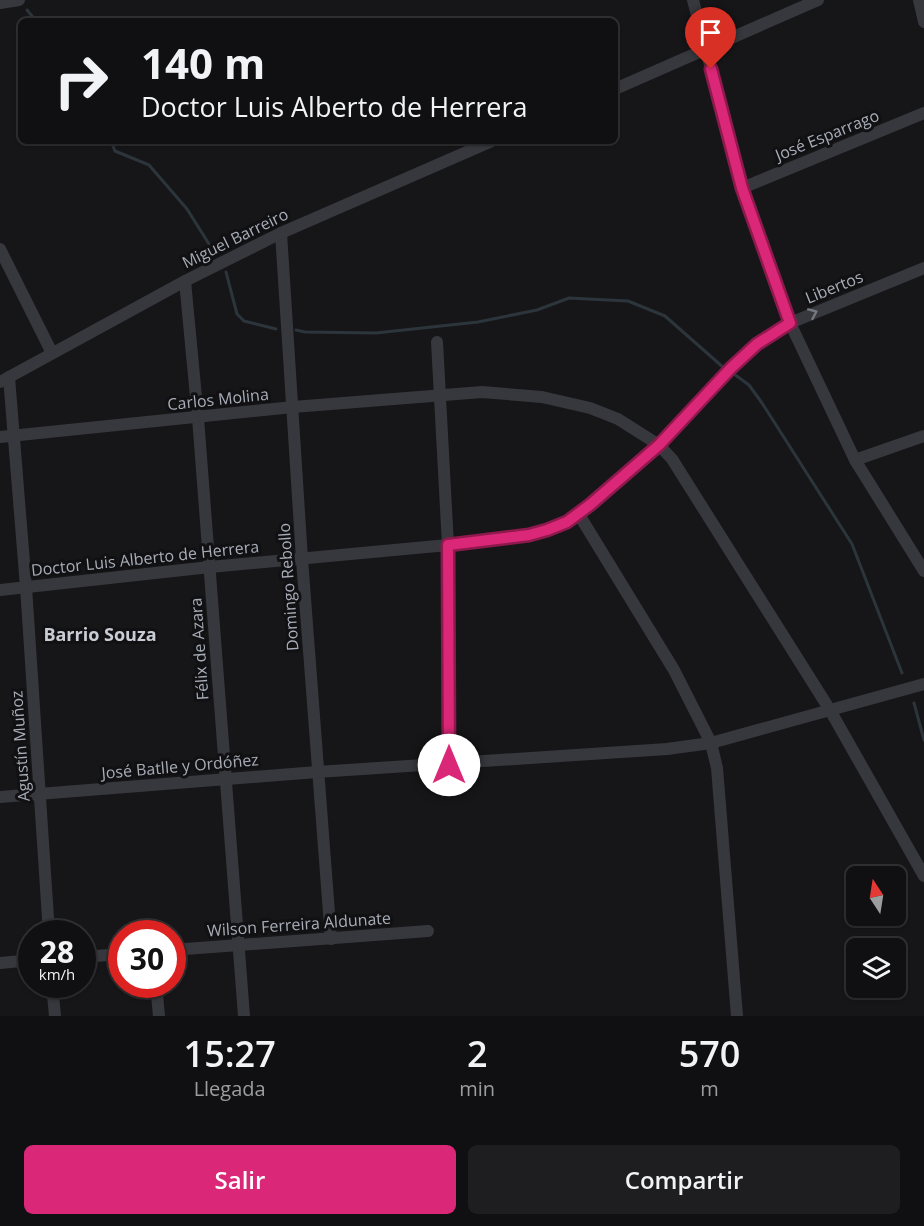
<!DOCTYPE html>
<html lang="es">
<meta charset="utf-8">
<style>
body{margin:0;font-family:"Open Sans",sans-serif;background:#1e1e20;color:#f1f3f6;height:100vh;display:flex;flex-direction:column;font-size:22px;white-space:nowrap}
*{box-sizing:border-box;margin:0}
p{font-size:20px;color:#9c9d9f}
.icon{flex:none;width:33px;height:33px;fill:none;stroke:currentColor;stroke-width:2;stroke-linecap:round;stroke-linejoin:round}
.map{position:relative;height:1016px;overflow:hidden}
.panel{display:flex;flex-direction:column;background:#101012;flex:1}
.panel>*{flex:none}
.banner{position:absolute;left:18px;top:18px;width:600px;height:126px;border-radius:9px;box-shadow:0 2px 4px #0004,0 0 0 2px #303032;background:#101012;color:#f1f3f6;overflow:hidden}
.needle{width:39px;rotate:348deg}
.controls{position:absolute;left:846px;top:866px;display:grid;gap:12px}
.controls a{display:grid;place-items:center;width:60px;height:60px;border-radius:9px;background:#101012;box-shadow:0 2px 4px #0004,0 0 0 2px #303032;font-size:30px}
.speed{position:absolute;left:18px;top:920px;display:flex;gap:12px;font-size:30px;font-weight:700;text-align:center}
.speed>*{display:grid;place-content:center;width:78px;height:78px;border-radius:50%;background:#101012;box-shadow:0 2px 4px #0004,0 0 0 2px #303032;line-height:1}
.speed small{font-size:15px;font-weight:400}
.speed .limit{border:9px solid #d22;background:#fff;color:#111}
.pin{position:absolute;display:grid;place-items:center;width:51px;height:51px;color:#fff;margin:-62px -26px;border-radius:50% 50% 50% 0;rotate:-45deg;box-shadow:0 0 6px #0007}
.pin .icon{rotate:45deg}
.me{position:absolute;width:66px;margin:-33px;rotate:0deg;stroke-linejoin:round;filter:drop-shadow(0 0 4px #0008)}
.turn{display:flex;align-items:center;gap:21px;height:126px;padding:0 24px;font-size:27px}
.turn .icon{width:78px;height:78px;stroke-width:2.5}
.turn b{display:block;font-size:42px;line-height:51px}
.eta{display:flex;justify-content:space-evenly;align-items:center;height:102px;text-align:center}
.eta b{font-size:36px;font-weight:600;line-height:42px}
.cta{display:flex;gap:12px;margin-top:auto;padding:12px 24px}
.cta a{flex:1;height:69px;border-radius:9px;background:#db2777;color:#fff;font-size:24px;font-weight:600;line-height:69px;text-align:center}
.cta a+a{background:#1e1e20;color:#f1f3f6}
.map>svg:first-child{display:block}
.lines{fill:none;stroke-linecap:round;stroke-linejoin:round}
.stream{stroke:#2c353c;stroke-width:3}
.minor{stroke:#37383d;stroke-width:12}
.oneway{stroke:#757881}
.route-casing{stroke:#8e194d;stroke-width:15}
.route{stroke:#db2777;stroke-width:10}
.labels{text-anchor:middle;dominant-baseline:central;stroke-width:6;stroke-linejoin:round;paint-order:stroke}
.street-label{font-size:16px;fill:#a8adb8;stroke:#111113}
.neighbourhood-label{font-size:18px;font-weight:bold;fill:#c9ccd4;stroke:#111113}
</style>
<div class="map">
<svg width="924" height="1016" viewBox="0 0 924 1016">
<rect width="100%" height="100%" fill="#161618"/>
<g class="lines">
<g class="stream">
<polyline points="27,10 36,21"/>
<polyline points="111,141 115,151 149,165 187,209 209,244"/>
<polyline points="226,272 237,314 244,321 276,329"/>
<polyline points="296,330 305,332 376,333 478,322 537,310 569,298 628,301 665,316 724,368"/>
<polyline points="734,374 749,385 762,403 852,544 902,673"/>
<polyline points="914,703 924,740"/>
</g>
<g class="minor">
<polyline points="693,0 742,188 790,323 855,460 924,571"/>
<polyline points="919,0 924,22"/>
<polyline points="0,3 19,0"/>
<polyline points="615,89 818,0"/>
<polyline points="742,188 924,113"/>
<polyline points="281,233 302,559 331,939"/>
<polyline points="0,249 52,353"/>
<polyline points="185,281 198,418 244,1016"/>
<polyline points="437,342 448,545 449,765"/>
<polyline points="9,377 26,587 49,933"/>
<polyline points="0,382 185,281 281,233 492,141"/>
<polyline points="0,437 293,407 482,392 542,397 590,408 618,419 659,445 672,459 830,710 924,876"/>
<polyline points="855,460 924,436"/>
<polyline points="578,513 674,670 711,743 717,768 737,1016"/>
<polyline points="0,590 210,567 448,545 529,535 547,530 567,522 591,504 659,445 731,368 757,344 790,323 924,268"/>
<polyline points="0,797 317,772 667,749 711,743 924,684"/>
<polyline points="172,950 428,931"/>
<polyline points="82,957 122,954"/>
<polyline points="0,963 32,960"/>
<polyline points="52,984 55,1016"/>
<polyline points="156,984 159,1016"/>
</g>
</g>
<defs><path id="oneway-chevron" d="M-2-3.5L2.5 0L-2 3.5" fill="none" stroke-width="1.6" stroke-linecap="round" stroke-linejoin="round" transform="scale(1.5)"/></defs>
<use class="oneway" href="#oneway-chevron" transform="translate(813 313) rotate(-24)"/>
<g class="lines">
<defs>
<polyline id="route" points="449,765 448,545 529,535 547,530 567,522 591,504 659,445 731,368 757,344 790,323 742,188 711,69"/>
</defs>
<use href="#route" class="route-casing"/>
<use href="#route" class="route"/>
</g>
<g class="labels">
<g class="street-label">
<text transform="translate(827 135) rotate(-22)">José Esparrago</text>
<text transform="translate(235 238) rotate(-26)">Miguel Barreiro</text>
<text transform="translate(834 287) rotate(-22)">Libertos</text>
<text transform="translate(218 399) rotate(-6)">Carlos Molina</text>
<text transform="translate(145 558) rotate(-6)">Doctor Luis Alberto de Herrera</text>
<text transform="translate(288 587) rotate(-94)">Domingo Rebollo</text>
<text transform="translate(199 649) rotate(-94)">Félix de Azara</text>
<text transform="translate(20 746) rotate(-94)">Agustín Muñoz</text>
<text transform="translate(180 766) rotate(-5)">José Batlle y Ordóñez</text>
<text transform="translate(299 924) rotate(-4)">Wilson Ferreira Aldunate</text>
</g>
<g class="neighbourhood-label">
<text x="100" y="634">Barrio Souza</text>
</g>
</g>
</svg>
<div class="controls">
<a><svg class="needle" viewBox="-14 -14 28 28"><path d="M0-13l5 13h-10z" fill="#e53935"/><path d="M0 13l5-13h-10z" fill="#9c9d9f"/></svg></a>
<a><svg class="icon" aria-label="layers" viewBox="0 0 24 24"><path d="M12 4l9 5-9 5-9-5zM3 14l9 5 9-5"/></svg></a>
</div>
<div class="speed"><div>28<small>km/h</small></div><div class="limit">30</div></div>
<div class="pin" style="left:711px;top:69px;background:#d93025"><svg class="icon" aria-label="arrive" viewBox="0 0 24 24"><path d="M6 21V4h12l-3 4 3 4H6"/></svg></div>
<svg class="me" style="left:449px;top:765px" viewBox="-20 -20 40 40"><circle r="19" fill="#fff"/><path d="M0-13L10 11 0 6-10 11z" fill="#db2777"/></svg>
<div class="banner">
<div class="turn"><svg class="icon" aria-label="right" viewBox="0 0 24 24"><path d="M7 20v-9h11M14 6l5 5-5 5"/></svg><div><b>140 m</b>Doctor Luis Alberto de Herrera</div></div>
</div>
</div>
<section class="panel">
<div class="eta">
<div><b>15:27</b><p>Llegada</p></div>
<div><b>2</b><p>min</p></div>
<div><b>570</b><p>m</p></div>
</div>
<div class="cta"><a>Salir</a><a>Compartir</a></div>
</section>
